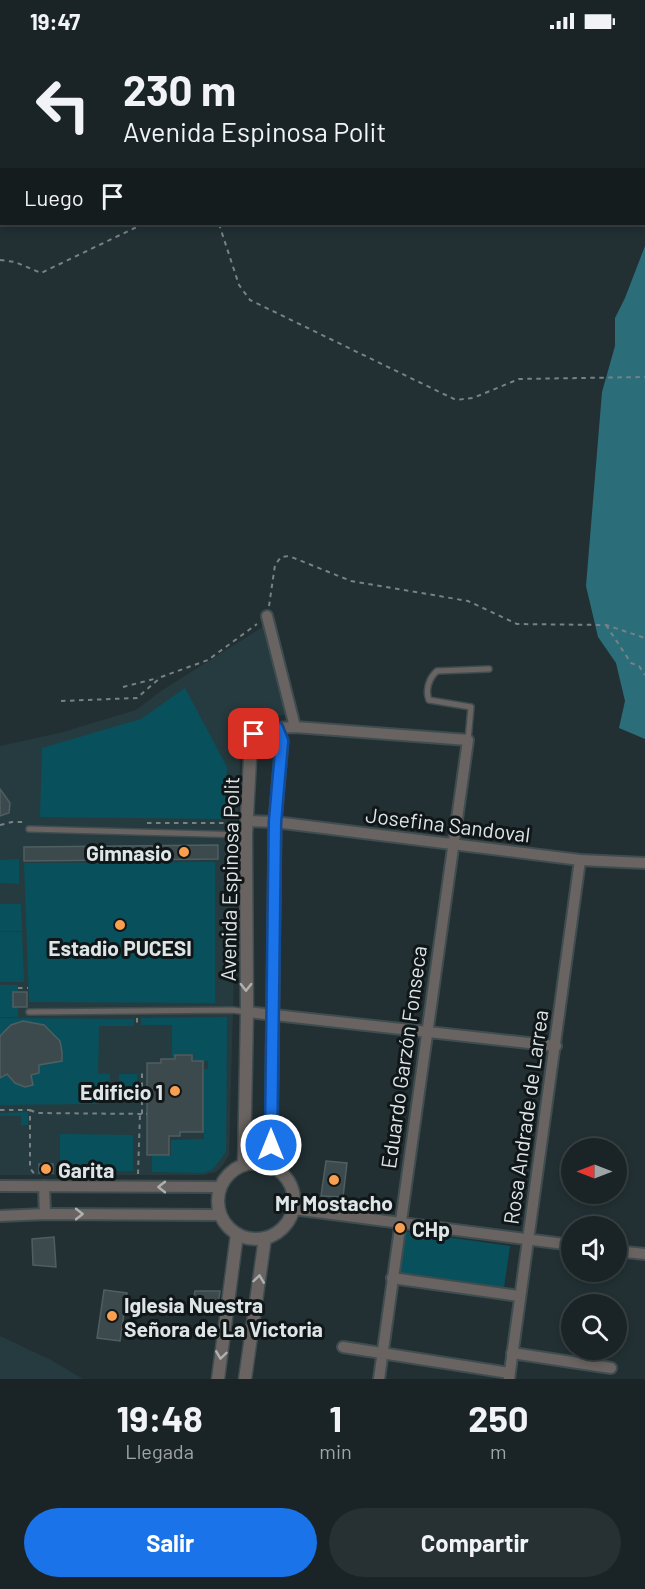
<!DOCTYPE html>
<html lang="es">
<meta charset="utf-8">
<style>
body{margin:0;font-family:Barlow,sans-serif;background:#273032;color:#f1f3f6;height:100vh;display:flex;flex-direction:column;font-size:22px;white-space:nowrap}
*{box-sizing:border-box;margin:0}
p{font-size:20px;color:#9fa4a7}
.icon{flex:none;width:33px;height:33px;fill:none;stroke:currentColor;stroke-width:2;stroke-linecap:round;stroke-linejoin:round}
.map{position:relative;height:1337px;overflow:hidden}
.side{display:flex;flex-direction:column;background:#1a2426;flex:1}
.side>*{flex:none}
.hud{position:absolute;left:0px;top:0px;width:645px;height:183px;box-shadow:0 3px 9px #0003,0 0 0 2px #384143;background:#1a2426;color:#f1f3f6;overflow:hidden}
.needle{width:39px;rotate:270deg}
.tools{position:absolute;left:561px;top:1096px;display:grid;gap:12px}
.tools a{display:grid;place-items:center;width:66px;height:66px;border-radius:50%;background:#1a2426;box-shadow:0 3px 9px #0003,0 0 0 2px #384143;font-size:30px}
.pin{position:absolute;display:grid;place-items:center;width:51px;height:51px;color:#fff;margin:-26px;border-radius:12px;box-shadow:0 3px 9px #0006}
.me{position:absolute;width:66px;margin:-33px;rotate:0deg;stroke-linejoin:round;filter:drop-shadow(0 0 4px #0008)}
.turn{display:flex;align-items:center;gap:21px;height:126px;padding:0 24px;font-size:27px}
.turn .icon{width:78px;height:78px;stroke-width:2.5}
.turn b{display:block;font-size:42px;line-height:51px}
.then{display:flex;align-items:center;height:57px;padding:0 24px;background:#0003;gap:12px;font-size:22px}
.eta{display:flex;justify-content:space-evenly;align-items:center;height:102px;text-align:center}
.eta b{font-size:36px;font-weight:700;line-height:42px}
.button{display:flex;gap:12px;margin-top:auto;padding:12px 24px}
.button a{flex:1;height:69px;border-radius:36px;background:#1a73e8;color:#fff;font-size:24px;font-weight:700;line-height:69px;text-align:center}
.button a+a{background:#273032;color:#f1f3f6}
.status{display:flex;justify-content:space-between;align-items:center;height:42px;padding:0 30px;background:#1a2426;direction:ltr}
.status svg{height:16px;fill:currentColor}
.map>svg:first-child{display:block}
.built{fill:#263b3f}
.green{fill:#08515c}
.forest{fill:#2b6e7a}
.building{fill:#3c4a4d;stroke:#4f5e61;stroke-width:1.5}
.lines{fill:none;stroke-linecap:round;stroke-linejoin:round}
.service-casing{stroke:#404d50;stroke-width:8}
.minor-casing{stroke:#404d50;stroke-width:14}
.tertiary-casing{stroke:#404d50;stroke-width:15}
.path{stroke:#778285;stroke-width:2;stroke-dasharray:4.5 4.5;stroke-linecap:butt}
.service{stroke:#696461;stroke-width:5}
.minor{stroke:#696461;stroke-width:10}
.tertiary{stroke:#696461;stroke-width:12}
.oneway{stroke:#afb1b1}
.route-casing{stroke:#114b97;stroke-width:15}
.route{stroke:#1a73e8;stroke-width:10}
.poi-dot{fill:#fa9f4f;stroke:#111718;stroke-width:2}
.labels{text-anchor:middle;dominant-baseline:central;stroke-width:6;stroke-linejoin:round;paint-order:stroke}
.street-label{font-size:21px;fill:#dde5e7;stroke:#111718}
.poi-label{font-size:21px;font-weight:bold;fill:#dde5e7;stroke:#111718;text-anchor:start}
</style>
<div class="status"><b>19:47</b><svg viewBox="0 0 49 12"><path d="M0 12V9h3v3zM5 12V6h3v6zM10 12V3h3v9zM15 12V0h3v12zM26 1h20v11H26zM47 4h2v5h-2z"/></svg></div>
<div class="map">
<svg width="645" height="1337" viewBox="0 0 645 1337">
<rect width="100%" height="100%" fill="#223033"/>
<g class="built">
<polygon points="266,583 290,672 267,676 249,691 240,714 229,1113 223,1123 216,1130 203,1133 0,1133 0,704 63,690 136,668 161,649"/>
<polygon points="0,1294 51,1318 83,1337 0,1337"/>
</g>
<g class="green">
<polygon points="185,646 227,725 224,777 40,775 42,706 141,677"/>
<polygon points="19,817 19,842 0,841 0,818"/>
<polygon points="215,820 215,961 29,960 24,821"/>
<polygon points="0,862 21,862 22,889 0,889"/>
<polygon points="0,890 22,890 24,940 0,940"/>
<rect x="0" y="943" width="18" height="32"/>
<polygon points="227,975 226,1110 212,1128 203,1131 152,1130 152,1114 171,1114 171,1098 204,1097 204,1027 208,1027 208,1019 193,1018 193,1012 175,1012 175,1016 172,1016 172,983 141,983 141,976"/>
<polygon points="0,976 134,977 134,984 99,984 98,1032 110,1032 110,1055 99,1055 99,1062 0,1063"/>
<rect x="119" y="1032" width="18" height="24"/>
<polygon points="28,1070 28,1083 21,1083 21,1074 0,1074 0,1071"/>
<polygon points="60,1092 133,1093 133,1129 60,1130"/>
<polygon points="404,1189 510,1204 503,1252 397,1236"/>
</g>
<polygon class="forest" points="645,204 645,697 619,686 625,659 616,621 598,595 586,544 602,350 615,304 615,276 625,256"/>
<g class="building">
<polygon points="0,747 10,761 9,771 0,774"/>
<polygon points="218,803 218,817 24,819 24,805"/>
<rect x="13" y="950" width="14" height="15"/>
<polygon points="23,979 44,983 60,999 62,1010 62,1019 39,1023 39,1031 31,1033 33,1043 25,1045 15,1041 7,1032 0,1036 0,994 11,983"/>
<polygon points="175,1013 192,1013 192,1019 203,1019 203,1090 180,1090 180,1094 169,1094 169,1113 147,1113 147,1021 161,1021 161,1017 175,1017"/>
<polygon points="326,1119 347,1121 343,1155 321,1154"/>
<rect x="39" y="1122" width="14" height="9"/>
<polygon points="54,1195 56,1225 33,1223 32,1197"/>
<polygon points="104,1248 127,1251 120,1299 97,1296"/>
<polygon points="195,1249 220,1249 217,1268 191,1269"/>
</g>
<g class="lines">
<defs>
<g id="service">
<path d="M468,698L471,665L429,658C425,648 429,636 437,629L489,627"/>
<polyline points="29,787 246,793"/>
<polyline points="29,970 233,968 247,970"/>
</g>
<g id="minor">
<polyline points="267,574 295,685"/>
<polyline points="277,686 295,685 468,698 379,1337"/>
<polyline points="246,779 275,780 580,818 645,821"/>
<polyline points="247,970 556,1004"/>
<polyline points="0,1144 221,1145"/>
<polyline points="44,1144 45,1172"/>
<polyline points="293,1167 572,1203"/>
<polyline points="0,1174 45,1172 220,1173"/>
<polyline points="616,1209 645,1212"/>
<polyline points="392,1236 519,1254"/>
<polyline points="343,1305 509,1331"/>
<polyline points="512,1311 611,1326"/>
<polyline points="509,1337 580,818"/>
</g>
<g id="tertiary">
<circle cx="256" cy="1159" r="38"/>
<path d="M244,1123L247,970L246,793L251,699C255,686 265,685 277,686L282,699L275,780L271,1125"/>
<polyline points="218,1337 237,1192"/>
<polyline points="245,1337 265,1196"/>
</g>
</defs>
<use href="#service" class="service-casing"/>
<use href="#minor" class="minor-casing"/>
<use href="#tertiary" class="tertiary-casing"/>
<g class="path">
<polyline points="485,0 486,2"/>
<polyline points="644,128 645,128"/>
<polyline points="219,182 239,243 250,258 456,358 473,356 519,337 645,335"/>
<polyline points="0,218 15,220 41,231 143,182"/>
<polyline points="269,564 275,523 281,515 289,514 351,539 468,559 517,582 606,583 645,596"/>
<polyline points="606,583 631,621 639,624 645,633"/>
<polyline points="123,645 158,636"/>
<polyline points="61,659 137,656 161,635 208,618 257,582"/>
<polyline points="147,781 235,781"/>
<polyline points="0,783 12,780 25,780"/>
<polyline points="18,946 28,946"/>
<polyline points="137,976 137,985"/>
<polyline points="0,1068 30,1068 30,1126 35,1133"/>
<polyline points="30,1068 37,1071 147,1072"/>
<polyline points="142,1072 142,1031"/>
<polyline points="138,1132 140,1072"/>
</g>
<use href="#service" class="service"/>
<use href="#minor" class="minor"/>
<use href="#tertiary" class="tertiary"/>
</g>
<defs><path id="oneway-chevron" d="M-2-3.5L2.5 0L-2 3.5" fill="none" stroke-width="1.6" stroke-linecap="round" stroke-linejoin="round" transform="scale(1.5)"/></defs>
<g class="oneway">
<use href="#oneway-chevron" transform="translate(246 945) rotate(90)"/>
<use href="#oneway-chevron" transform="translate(162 1145) rotate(-180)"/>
<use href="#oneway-chevron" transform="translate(79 1172)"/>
<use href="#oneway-chevron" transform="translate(259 1237) rotate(-82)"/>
<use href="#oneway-chevron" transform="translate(221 1313) rotate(98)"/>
</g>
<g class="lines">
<defs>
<polyline id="route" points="254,692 259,688 277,686 282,699 275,780 271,1103"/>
</defs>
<use href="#route" class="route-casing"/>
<use href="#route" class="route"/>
</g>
<g class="poi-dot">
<circle cx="184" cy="810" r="6"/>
<circle cx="120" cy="883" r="6"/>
<circle cx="175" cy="1049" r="6"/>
<circle cx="46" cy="1127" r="6"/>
<circle cx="334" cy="1138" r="6"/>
<circle cx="400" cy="1186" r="6"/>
<circle cx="112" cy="1274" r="6"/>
</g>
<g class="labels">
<g class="street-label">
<text transform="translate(448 782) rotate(7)">Josefina Sandoval</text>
<text transform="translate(229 837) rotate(-89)">Avenida Espinosa Polit</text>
<text transform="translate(403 1015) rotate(-82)">Eduardo Garzón Fonseca</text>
<text transform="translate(525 1075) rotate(-82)">Rosa Andrade de Larrea</text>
</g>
<g class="poi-label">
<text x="172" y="810" text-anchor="end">Gimnasio</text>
<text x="120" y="905" text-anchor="middle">Estadio PUCESI</text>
<text x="163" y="1049" text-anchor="end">Edificio 1</text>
<text x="58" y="1127">Garita</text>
<text x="334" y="1160" text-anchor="middle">Mr Mostacho</text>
<text x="412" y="1186">CHp</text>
<text x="124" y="1262">Iglesia Nuestra<tspan x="124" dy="24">Señora de La Victoria</tspan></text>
</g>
</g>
</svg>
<div class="tools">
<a><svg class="needle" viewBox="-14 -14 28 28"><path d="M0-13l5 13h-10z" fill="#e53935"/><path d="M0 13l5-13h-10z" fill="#9fa4a7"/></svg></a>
<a><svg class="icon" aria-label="sound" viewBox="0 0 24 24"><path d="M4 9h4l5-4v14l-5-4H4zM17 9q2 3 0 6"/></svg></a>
<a><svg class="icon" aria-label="search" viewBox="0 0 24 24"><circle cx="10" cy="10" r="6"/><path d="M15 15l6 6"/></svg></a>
</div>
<div class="pin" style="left:254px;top:692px;background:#d93025"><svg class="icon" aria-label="arrive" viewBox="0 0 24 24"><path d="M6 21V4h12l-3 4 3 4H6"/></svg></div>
<svg class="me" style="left:271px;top:1103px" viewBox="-20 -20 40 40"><circle r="17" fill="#1a73e8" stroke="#fff" stroke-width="3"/><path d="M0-11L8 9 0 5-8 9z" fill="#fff"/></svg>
<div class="hud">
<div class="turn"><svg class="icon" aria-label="left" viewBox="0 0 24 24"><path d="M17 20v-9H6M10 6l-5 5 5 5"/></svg><div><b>230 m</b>Avenida Espinosa Polit</div></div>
<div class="then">Luego<svg class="icon" aria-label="arrive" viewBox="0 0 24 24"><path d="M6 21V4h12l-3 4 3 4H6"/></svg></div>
</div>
</div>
<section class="side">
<div class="eta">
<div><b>19:48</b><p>Llegada</p></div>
<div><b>1</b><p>min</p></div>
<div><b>250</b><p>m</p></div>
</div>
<div class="button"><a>Salir</a><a>Compartir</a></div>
</section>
